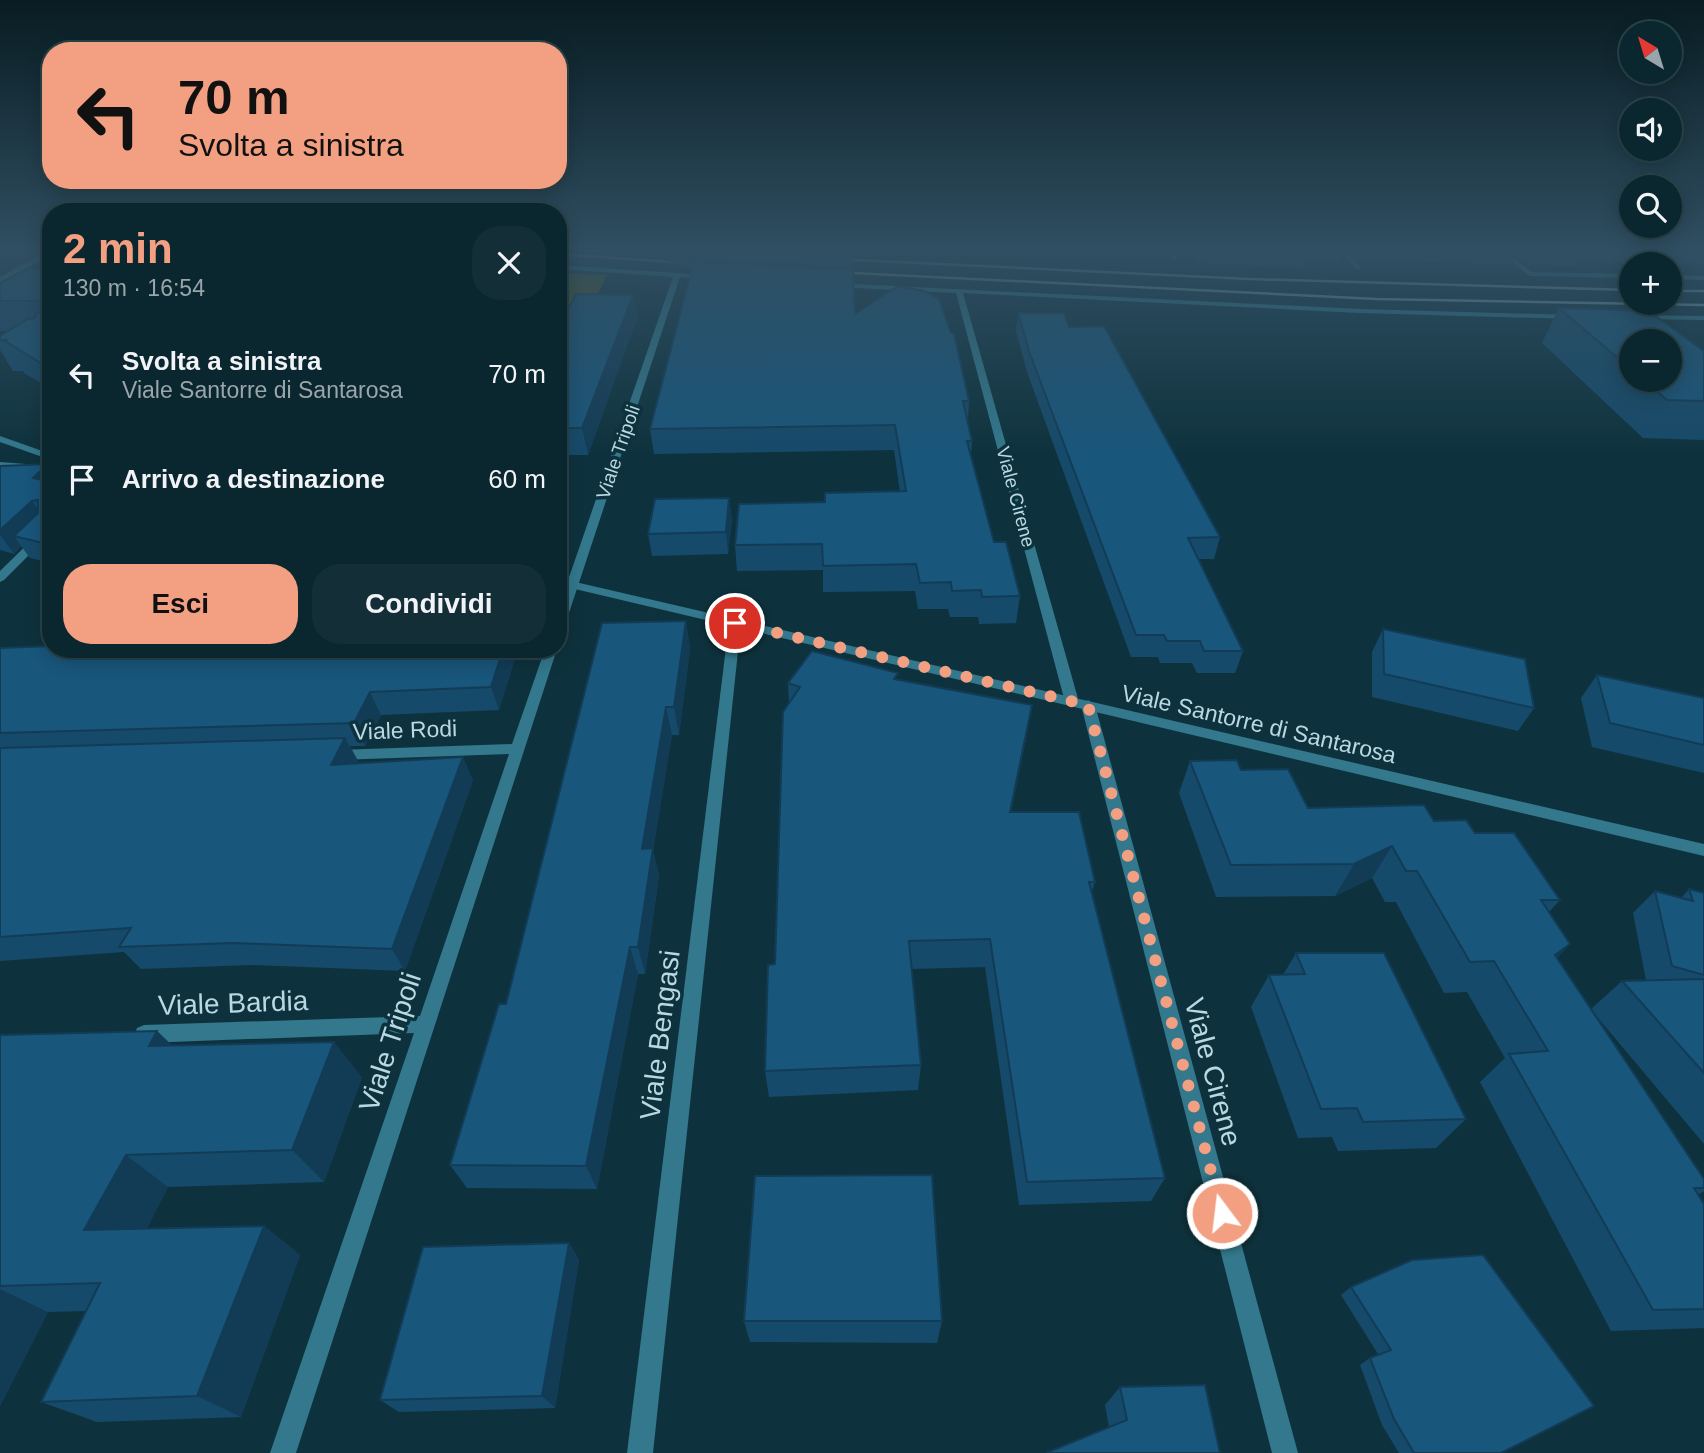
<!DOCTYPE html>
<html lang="it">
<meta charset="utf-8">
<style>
body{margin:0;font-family:Helvetica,sans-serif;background:#132e36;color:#f1f3f6;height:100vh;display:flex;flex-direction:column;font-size:26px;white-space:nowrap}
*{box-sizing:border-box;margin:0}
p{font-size:23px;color:#99a5aa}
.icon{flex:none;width:38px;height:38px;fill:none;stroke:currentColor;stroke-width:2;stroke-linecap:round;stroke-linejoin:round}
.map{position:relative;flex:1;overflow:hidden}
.panel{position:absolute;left:42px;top:203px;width:525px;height:455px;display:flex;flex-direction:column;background:#0a262e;border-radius:28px;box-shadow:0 4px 18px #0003,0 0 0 2px #2a434a}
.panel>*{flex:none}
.banner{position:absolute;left:42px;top:42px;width:525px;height:147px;border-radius:28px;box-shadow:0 4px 18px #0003,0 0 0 2px #2a434a;background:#f3a082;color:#111;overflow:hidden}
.needle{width:46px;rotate:322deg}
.tools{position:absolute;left:1619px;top:21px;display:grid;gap:14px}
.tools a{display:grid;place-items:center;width:63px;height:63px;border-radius:50%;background:#0a262e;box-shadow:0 4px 18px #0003,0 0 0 2px #2a434a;font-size:35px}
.pin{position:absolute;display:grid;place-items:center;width:60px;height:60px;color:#fff;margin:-30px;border:4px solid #fff;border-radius:50%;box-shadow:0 2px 7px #0007}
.me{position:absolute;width:77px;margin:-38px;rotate:345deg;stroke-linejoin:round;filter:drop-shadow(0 0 5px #0008)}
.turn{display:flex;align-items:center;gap:24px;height:147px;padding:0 21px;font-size:32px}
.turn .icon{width:91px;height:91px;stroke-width:2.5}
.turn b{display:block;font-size:49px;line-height:60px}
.round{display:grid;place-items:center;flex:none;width:74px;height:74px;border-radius:28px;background:#132e36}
.summary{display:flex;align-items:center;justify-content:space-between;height:119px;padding:0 21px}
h1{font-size:42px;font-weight:800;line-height:52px;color:#f3a082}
.action{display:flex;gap:14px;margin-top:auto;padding:14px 21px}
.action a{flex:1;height:80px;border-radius:28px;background:#f3a082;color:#111;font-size:28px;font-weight:800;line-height:80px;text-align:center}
.action a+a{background:#132e36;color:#f1f3f6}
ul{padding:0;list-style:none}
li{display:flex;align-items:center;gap:21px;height:105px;padding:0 21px}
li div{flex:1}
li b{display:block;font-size:26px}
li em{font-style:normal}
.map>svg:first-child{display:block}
.green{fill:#5f5510}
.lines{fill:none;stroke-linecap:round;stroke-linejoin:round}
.minor{fill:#33788c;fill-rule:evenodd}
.tertiary{fill:#33788c;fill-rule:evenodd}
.rail{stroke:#7fa0ab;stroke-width:2.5}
.wall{fill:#164a6a;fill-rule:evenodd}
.shaded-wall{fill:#123c56}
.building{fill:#19567b;stroke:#123c56;stroke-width:2}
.route{stroke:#f3a082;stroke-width:12;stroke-dasharray:0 21.6}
.labels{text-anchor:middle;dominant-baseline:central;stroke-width:7;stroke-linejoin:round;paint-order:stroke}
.far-street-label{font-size:19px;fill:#b8d8e3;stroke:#0e323d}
.street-label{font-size:23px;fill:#b8d8e3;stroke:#0e323d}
.near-street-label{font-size:28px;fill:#b8d8e3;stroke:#0e323d}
</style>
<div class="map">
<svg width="1704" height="1453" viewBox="0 0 1704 1453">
<rect width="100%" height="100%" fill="#0e323d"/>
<polygon class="green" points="558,273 607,275 590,309 558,308"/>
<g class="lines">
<g class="minor">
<polygon points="1169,251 1175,251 1177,260 1173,260"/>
<polygon points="1340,251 1347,251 1360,267 1360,269 1356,269"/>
<polygon points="1497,251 1505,251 1532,272 1631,274 1631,278 1530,276"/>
<polygon points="1641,251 1649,251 1668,264 1661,264"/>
<polygon points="558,265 707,275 711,277 707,279 680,277 564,628 558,632 558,609 673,277 558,269"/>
<polygon points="1670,275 1704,276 1704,280 1670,279"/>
<polygon points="833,283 1360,309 1574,315 1578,317 1574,319 1360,313 963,293 1079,702 1072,707 1065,702 956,293 836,287"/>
<polygon points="1640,315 1704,316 1704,320 1637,319 1637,315"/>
<polygon points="51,524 51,533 4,580 0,582 0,571 47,525"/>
<polygon points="735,619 741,623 653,1453 627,1453 729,623"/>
<polygon points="545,649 557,649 296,1453 270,1453 414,1033 144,1043 137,1040 135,1034 137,1028 144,1025 420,1016 509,754 337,760 330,755 337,750 512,744"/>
<polygon points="1088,700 1095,705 1298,1453 1272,1453 1081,705"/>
</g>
<g class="tertiary">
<polygon points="47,251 51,251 51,255 0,282 0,277"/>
<polygon points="0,436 51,454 51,460 0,442"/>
<polygon points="0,462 51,466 51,472 0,468"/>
<polygon points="558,578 1704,844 1704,856 558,585"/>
</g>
<g class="rail">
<polyline points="558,254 687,263"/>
<polyline points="835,259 1249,279 1631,290"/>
<polyline points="833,272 1377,299 1704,305"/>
<polyline points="1670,291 1704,291"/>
</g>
</g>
<g class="wall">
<polygon points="640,251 852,251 855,314 969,401 968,421 972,441 971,455 994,542 1020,596 1016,623 979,624 978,617 950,617 948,609 918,609 915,591 823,592 823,570 737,571 735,545 825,502 900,492 894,450 654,454 650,429 692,269 640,253"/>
<polygon points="1192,251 1346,251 1343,258 1339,258 1337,263 1307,263 1305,268 1199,263"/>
<polygon points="1350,251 1704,251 1704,265 1670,264 1660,257 1656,264 1582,262 1580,266 1527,265 1515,256 1511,265 1357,259"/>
<polygon points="51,269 51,389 24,373 23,371 13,371 0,350 0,336 8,331 0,331 0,284"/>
<polygon points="633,295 637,318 588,455 566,455 567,519 558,519 558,329"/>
<path d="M1559,308L1704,351V440L1643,438L1542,343ZM1631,341L1670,380H1631Z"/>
<polygon points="1018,313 1069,327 1220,537 1214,559 1198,559 1243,651 1235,673 1197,673 1192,663 1160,663 1158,657 1131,657 1027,372 1016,331"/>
<polygon points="48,464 51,468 51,563 30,558 21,546 14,554 0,550 0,466"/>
<polygon points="732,519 728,554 652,556 648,534"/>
<polygon points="686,621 690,649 679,735 672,735 653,850 659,876 645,974 638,974 597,1189 467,1188 450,1165 506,1004"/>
<polygon points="1383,629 1534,708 1518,731 1372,697 1372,652"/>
<polygon points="0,648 518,649 499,710 381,715 365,746 350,746 358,761 356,763 473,780 405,971 251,965 141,969 124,952 0,961"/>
<polygon points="1597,675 1704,698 1704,773 1592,747 1581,698"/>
<polygon points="897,680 1027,734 1011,812 1095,882 1092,891 1165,1178 1151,1201 1019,1205 985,967 912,969 921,1065 918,1090 769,1097 765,1071 775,964 789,703 788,683"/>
<polygon points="1190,761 1241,770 1308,808 1434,821 1475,833 1560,900 1549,912 1570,944 1557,958 1591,1009 1622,981 1646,980 1633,913 1655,891 1681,898 1689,889 1704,893 1704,1144 1593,1012 1704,1179 1704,1191 1698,1195 1704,1204 1704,1328 1611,1331 1480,1082 1505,1058 1467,992 1444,993 1396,902 1385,902 1372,878 1335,896 1216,897 1179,793"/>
<polygon points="1296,953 1466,1119 1436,1148 1338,1151 1332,1137 1298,1138 1251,1007 1269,975 1283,975"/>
<polygon points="157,1031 172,1046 362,1077 324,1182 168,1187 147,1228 264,1226 300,1255 241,1417 97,1422 41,1402 86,1311 48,1312 0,1406 0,1035"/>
<polygon points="569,1243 579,1260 555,1408 399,1412 380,1400"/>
<polygon points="1351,1287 1501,1453 1399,1453 1382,1425 1360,1365 1370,1358 1378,1354 1341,1295"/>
<polygon points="744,1321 942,1321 937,1343 750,1342"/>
<polygon points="1120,1387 1220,1453 1109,1427 1105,1405"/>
</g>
<g class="shaded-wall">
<polygon points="633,295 637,318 588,455 582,428"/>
<polygon points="560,428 566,455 567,519 560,490"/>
<polygon points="48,464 51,468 51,496 33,478"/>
<polygon points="729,498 732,519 728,554 726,532"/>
<polygon points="32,501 46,522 14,536 21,546 14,554 0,535 0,530"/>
<polygon points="686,621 690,649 679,735 674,707"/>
<polygon points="503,649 518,649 499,710 491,687"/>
<polygon points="370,692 381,715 365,746 354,723"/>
<polygon points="1032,705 1027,734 1004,841 1010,812"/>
<polygon points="666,707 672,735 653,850 659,876 645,974 638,947 642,849"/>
<polygon points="345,738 358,761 344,788 331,765"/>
<polygon points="463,757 473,780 405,971 392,949"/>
<polygon points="1392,846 1372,878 1335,896 1354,864"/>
<polygon points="1570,944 1541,975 1555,955"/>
<polygon points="630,947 638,974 597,1189 586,1166"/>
<polygon points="157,1031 194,1066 149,1046"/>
<polygon points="334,1042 362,1077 324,1182 292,1150"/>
<polygon points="126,1155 168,1187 131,1259 84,1230"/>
<polygon points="264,1226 300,1255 241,1417 197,1396"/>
<polygon points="569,1243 579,1260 555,1408 542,1396"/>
<polygon points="0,1289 48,1312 0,1406"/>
</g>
<g class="building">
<polygon points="672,251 852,251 853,268 697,259"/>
<polygon points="1254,251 1307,251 1310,254"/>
<polygon points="694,261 853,270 855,314 898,286 924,291 939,299 951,333 954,333 969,401 963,401 972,441 967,441 979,486 994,542 1006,542 1020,596 982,597 981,590 952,591 951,582 920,583 916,564 823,566 822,544 735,545 739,504 825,502 825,493 906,491 895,425 650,429"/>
<polygon points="27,269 51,269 51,301 0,301 0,284"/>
<polygon points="576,294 633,295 582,428 560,428 560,490 558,490 558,329"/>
<polygon points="51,305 51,368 49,368 5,341 8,340 0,340 0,336 28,319 35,318 36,314"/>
<polygon points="1559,308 1648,311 1704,351 1704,401 1667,400 1644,380 1670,380 1670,341 1631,341 1631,369"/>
<polygon points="1018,313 1064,313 1069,327 1104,326 1220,537 1188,538 1243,651 1204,651 1200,641 1167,641 1164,635 1136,635 1030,354"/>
<polygon points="48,464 33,478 51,482 51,545 14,536 38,513 38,500 32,501 0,530 0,466"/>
<polygon points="729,498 726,532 648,534 655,499"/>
<polygon points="686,621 674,707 666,707 642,849 653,848 638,947 630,947 586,1166 450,1165 499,1004 506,1004 602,623"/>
<polygon points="1383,629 1525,659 1534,708 1384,674"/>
<polygon points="51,646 51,649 503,649 491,687 370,692 354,723 0,733 0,648"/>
<polygon points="812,651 898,673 894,679 1032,705 1010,812 1079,812 1095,882 1089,882 1165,1178 1027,1182 990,939 909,941 921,1065 765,1071 768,965 775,964 783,712 800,687 788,683"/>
<polygon points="1597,675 1704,698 1704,745 1610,723"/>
<polygon points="345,738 331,765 463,757 392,949 233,943 119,947 131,928 0,937 0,748"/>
<polygon points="1237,760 1241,770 1288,769 1308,808 1424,805 1434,821 1466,820 1475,833 1514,833 1560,900 1541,900 1570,944 1555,955 1704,1179 1704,1188 1694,1188 1704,1204 1704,1309 1653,1310 1509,1054 1548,1051 1494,961 1470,962 1417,871 1406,871 1392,846 1354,864 1231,865 1190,761"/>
<polygon points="1689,889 1704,893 1704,975 1672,966 1655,891 1693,901"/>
<polygon points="1296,953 1384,953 1466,1119 1363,1122 1357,1108 1321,1109 1269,975 1305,974"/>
<polygon points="1704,979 1704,1073 1622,981"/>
<polygon points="157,1031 149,1046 334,1042 292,1150 126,1155 84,1230 264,1226 197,1396 41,1402 100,1283 0,1286 0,1035"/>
<polygon points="932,1175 942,1321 744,1321 755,1176"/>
<polygon points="569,1243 542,1396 380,1400 423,1247"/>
<polygon points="1483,1255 1594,1406 1501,1453 1414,1453 1394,1419 1370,1358 1391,1350 1351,1287 1412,1260"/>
<polygon points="1205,1385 1220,1453 1046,1453 1127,1420 1120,1387"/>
</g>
<linearGradient id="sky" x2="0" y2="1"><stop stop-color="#081c22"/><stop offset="0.55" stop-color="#304f62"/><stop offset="1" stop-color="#304f62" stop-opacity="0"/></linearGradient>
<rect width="1704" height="455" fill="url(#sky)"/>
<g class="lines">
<polyline class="route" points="735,623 1088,705 1222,1213"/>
</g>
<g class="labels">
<g class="far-street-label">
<text transform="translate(618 452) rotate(-71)">Viale Tripoli</text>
<text transform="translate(1016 497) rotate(75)">Viale Cirene</text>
</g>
<g class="street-label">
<text transform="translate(1259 724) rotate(13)">Viale Santorre di Santarosa</text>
<text transform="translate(405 730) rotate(-2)">Viale Rodi</text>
</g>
<g class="near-street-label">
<text transform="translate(233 1003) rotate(-2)">Viale Bardia</text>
<text transform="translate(660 1035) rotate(-83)">Viale Bengasi</text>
<text transform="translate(390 1042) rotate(-72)">Viale Tripoli</text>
<text transform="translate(1213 1072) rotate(75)">Viale Cirene</text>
</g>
</g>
</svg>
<div class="tools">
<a><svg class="needle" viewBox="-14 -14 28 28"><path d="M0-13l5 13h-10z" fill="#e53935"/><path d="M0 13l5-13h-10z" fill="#99a5aa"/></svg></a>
<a><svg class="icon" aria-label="sound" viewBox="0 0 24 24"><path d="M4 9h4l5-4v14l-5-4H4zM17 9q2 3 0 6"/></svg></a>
<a><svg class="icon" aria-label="search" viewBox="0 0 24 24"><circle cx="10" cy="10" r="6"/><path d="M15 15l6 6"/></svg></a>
<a>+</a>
<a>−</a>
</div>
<div class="pin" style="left:735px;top:623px;background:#d93025"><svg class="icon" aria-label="arrive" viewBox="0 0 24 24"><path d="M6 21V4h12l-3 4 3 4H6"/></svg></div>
<svg class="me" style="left:1222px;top:1213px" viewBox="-20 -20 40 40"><circle r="17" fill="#f3a082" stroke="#fff" stroke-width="3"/><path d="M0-11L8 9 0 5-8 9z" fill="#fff"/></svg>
<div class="banner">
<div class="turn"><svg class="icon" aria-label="left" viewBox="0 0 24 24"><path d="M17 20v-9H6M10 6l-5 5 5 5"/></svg><div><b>70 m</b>Svolta a sinistra</div></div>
</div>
<section class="panel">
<div class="summary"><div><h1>2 min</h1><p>130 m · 16:54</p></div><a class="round"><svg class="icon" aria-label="close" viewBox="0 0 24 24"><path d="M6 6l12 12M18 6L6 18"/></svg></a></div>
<ul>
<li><svg class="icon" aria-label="left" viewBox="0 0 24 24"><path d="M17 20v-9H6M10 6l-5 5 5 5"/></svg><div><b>Svolta a sinistra</b><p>Viale Santorre di Santarosa</p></div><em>70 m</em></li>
<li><svg class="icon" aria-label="arrive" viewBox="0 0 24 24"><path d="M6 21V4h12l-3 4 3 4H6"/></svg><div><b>Arrivo a destinazione</b></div><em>60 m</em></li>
</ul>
<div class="action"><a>Esci</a><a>Condividi</a></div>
</section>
</div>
